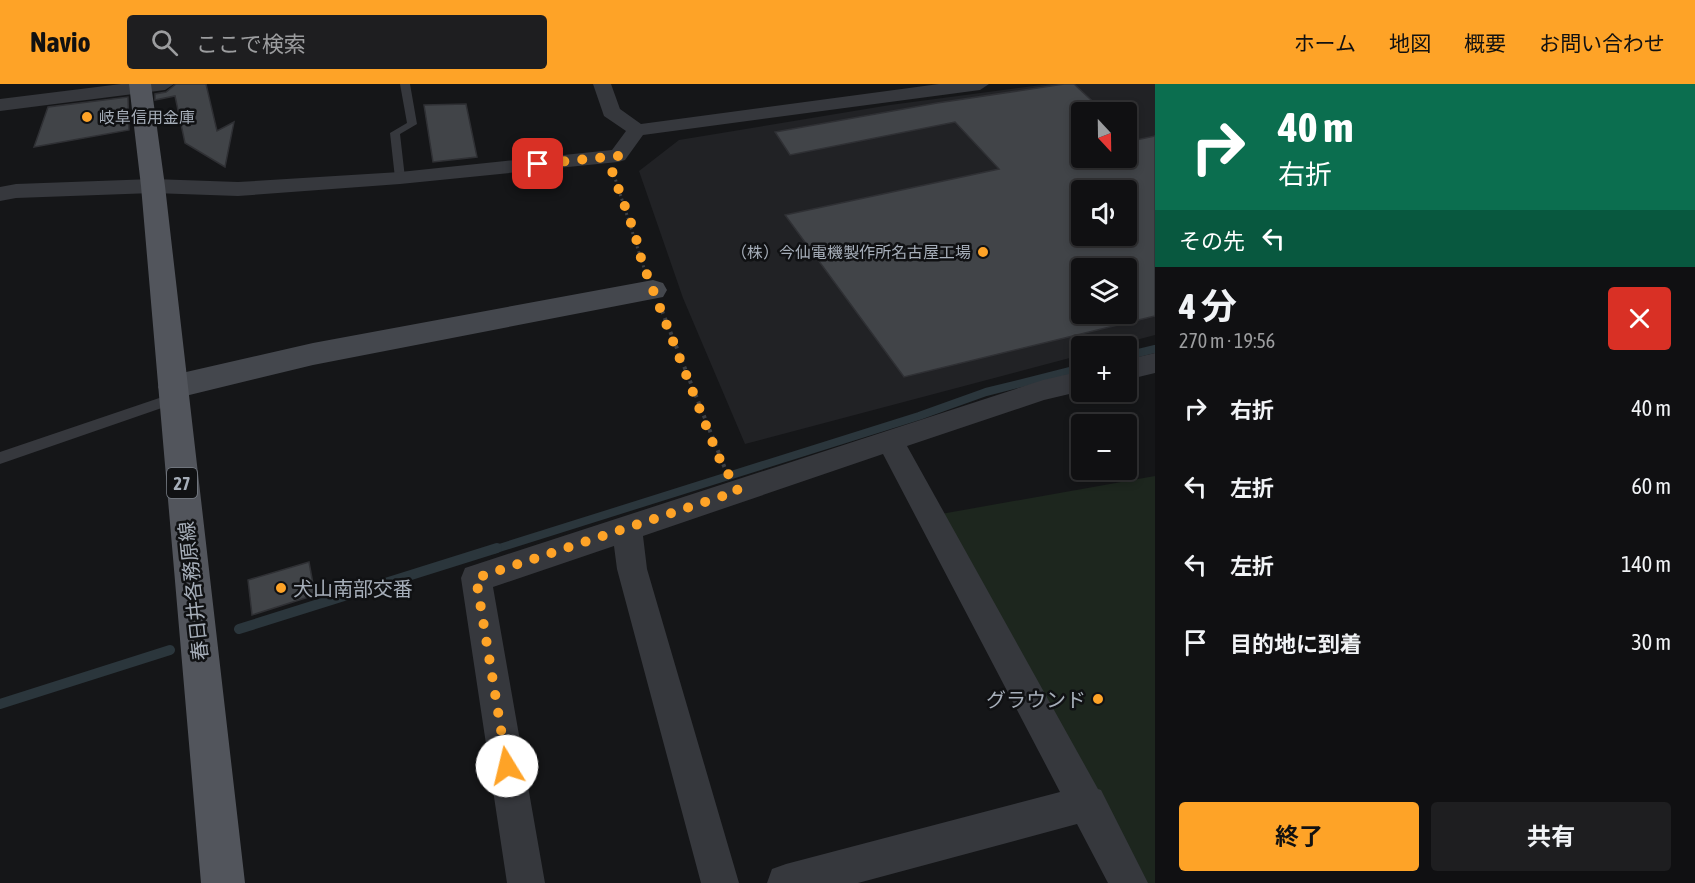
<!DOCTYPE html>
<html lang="ja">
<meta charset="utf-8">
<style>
body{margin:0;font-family:"Asap Condensed","Noto Sans JP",sans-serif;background:#1e1e20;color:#f1f3f6;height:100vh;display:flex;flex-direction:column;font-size:22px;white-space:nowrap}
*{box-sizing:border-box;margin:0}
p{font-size:20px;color:#9c9d9f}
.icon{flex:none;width:33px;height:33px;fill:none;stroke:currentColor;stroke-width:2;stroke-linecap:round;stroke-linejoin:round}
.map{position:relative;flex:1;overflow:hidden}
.side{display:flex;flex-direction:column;background:#101012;width:540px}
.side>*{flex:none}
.hud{background:#0b6e4f;color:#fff;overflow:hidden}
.needle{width:39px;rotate:158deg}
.controls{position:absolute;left:1071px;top:18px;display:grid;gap:12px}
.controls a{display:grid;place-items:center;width:66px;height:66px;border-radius:6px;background:#101012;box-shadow:0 3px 9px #0003,0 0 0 2px #303032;font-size:30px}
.pin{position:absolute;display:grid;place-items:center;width:51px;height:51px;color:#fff;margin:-26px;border-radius:12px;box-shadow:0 3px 9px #0006}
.me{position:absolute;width:66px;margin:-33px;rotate:351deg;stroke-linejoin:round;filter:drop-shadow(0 0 4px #0008)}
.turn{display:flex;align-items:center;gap:21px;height:126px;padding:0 24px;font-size:27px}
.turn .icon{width:78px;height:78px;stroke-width:2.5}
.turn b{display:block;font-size:42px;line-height:51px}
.then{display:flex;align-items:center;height:57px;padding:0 24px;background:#0003;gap:12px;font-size:22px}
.round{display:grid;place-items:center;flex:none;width:63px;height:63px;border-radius:6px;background:#1e1e20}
.summary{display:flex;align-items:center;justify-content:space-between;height:102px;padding:0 24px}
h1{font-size:36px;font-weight:700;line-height:45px}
.action{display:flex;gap:12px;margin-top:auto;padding:12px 24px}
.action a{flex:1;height:69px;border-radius:6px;background:#fea327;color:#111;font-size:24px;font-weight:700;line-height:69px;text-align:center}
.action a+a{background:#1e1e20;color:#f1f3f6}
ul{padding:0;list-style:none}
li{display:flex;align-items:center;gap:18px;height:78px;padding:0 24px}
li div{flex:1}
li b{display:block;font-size:22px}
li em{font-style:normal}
header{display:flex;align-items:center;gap:36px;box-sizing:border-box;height:84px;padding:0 30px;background:#fea327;color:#111}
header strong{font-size:28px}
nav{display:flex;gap:33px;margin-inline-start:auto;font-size:21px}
.search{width:420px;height:54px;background:#1e1e20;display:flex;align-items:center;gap:15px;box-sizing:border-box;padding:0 21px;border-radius:6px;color:#9c9d9f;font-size:22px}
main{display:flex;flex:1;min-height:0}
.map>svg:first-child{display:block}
.built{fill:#212225;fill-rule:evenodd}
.green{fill:#1d261e}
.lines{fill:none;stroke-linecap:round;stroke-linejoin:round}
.stream-far1{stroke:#2b363c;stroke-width:8}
.stream{stroke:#2b363c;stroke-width:10}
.building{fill:#414448;stroke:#2f3034;stroke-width:1.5;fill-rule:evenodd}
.path-far1{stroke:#3c3f44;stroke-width:3;stroke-dasharray:2 3;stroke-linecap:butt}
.path{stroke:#3c3f44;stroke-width:4;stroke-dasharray:3 4.5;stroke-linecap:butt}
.lane{fill:#36383d;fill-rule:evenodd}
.street{fill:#36383d;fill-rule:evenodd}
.secondary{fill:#44474d;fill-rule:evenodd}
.primary{fill:#52555c;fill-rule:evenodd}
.route{stroke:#fea327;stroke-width:10;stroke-dasharray:0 18}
.poi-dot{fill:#fea327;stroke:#101113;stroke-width:2}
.labels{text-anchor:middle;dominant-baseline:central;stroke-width:5;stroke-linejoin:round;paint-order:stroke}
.far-poi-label{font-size:16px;fill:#a6aeb9;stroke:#101113;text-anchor:start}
.shield{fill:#101113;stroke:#797f87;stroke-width:1.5}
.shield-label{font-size:18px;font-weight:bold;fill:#a6aeb9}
.poi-label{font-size:20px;fill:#a6aeb9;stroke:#101113;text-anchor:start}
.street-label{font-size:20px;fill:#a6aeb9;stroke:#101113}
</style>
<header>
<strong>Navio</strong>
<div class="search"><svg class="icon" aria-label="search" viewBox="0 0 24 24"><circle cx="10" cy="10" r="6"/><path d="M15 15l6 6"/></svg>ここで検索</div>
<nav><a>ホーム</a><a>地図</a><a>概要</a><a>お問い合わせ</a></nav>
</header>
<main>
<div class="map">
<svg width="1155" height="799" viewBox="0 0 1155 799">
<rect width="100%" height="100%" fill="#151618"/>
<path class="built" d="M1049,0H1155V251L1113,262H1082L1081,271L745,360L683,214L639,87L679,56L890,21ZM1082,28H1126V74H1082ZM1082,106H1126V152H1082ZM1082,184H1126V230H1082Z"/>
<polygon class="green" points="1155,392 1155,799 1142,799 941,430"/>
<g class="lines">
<g class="stream-far1">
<polyline points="1126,272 1155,265"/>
<polyline points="493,466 919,332 986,308 1082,284"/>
</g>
<g class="stream">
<polyline points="239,545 497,464"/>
<polyline points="0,620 170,566"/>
</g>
</g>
<g class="building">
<polygon points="176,0 206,0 217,47 234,38 225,83 185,59 175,12 155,16 155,10 166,8"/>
<path d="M1064,0H1074L1104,28H1082V74H1126V58L1155,52V232L904,293L785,131L999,85L955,38L790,71L775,48L937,19ZM1082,106H1126V152H1082ZM1082,184H1126V230H1082Z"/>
<polygon points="128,13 129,46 34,63 48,23"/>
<polygon points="466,20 477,73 433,78 424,21"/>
<polygon points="309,478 315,511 252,531 248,496"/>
</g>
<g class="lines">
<polyline class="path-far1" points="614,91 644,184"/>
<polyline class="path" points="662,227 726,387"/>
<g class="lane">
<polygon points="400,0 410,0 417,40 400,50 405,94 400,97 395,94 390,49 407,39"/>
<polygon points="174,309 181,314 179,318 0,380 0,368"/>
</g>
<g class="street">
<polygon points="121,0 174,0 165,6 0,27 0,15"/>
<polygon points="593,0 611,0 620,25 641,40 939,0 989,0 980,6 643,51 625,76 618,78 400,100 238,112 153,109 16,114 0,117 0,103 16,100 153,95 238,98 400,88 612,66 626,47 604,32"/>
<polygon points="1155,269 1155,289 1126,296 1126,276"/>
<polygon points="1082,287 1082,307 1044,316 907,362 1098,705 1101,706 1148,799 1108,799 1077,740 858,799 767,799 772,785 786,780 1060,708 883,370 643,452 647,485 739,799 701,799 617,485 614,462 493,503 545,799 507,799 461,494 465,484 1043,296"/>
</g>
<polygon class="secondary" points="653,196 663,199 667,206 663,213 313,281 173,315 162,311 158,303 162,295 173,291 313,259"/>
<polygon class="primary" points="129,0 151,0 165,102 245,799 201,799 141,102"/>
</g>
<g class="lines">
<polyline class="route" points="507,682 476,494 738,407 718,372 642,178 635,150 612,87 613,78 618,72 538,80"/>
</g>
<g class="poi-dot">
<circle cx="87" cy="33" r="6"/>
<circle cx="983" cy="168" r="6"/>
<circle cx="281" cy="504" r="6"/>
<circle cx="1098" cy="615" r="6"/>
</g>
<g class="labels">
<g class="far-poi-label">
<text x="99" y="33">岐阜信用金庫</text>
<text x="971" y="168" text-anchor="end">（株）今仙電機製作所名古屋工場</text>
</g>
<rect class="shield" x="167" y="384" width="30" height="30" rx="4.5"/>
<g class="shield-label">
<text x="182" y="399">27</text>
</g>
<g class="poi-label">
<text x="293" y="504">犬山南部交番</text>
<text x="1086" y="615" text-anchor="end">グラウンド</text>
</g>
<g class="street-label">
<text transform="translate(193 507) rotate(-96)">春日井各務原線</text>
</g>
</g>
</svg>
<div class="controls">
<a><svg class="needle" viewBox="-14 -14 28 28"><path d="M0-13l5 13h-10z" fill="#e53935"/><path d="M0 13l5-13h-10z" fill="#9c9d9f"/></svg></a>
<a><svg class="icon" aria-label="sound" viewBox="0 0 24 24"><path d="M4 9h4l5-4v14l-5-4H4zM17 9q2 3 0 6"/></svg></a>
<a><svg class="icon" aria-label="layers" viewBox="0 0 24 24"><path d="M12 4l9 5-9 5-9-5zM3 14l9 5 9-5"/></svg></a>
<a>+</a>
<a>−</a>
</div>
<div class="pin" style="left:538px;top:80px;background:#d93025"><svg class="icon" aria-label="arrive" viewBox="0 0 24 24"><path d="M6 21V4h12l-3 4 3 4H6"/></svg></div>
<svg class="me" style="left:507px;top:682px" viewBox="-20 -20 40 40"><circle r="19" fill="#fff"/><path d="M0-13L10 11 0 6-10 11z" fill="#fea327"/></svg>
</div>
<section class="side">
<div class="hud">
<div class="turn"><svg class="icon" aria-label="right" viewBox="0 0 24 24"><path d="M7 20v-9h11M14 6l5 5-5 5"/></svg><div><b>40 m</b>右折</div></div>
<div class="then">その先<svg class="icon" aria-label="left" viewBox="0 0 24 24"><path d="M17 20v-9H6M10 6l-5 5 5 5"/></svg></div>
</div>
<div class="summary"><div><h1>4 分</h1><p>270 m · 19:56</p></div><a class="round" style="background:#d93025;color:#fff"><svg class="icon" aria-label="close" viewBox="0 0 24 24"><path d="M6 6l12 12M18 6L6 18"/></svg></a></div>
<ul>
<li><svg class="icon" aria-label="right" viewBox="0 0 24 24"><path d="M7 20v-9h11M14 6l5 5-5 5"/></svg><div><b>右折</b></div><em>40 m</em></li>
<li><svg class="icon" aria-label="left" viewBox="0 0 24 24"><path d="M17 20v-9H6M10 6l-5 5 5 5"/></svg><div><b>左折</b></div><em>60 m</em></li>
<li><svg class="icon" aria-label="left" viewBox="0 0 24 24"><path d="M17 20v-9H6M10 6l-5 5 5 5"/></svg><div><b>左折</b></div><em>140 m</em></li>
<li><svg class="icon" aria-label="arrive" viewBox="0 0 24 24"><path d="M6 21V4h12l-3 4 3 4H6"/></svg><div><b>目的地に到着</b></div><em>30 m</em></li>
</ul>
<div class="action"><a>終了</a><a>共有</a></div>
</section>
</main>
